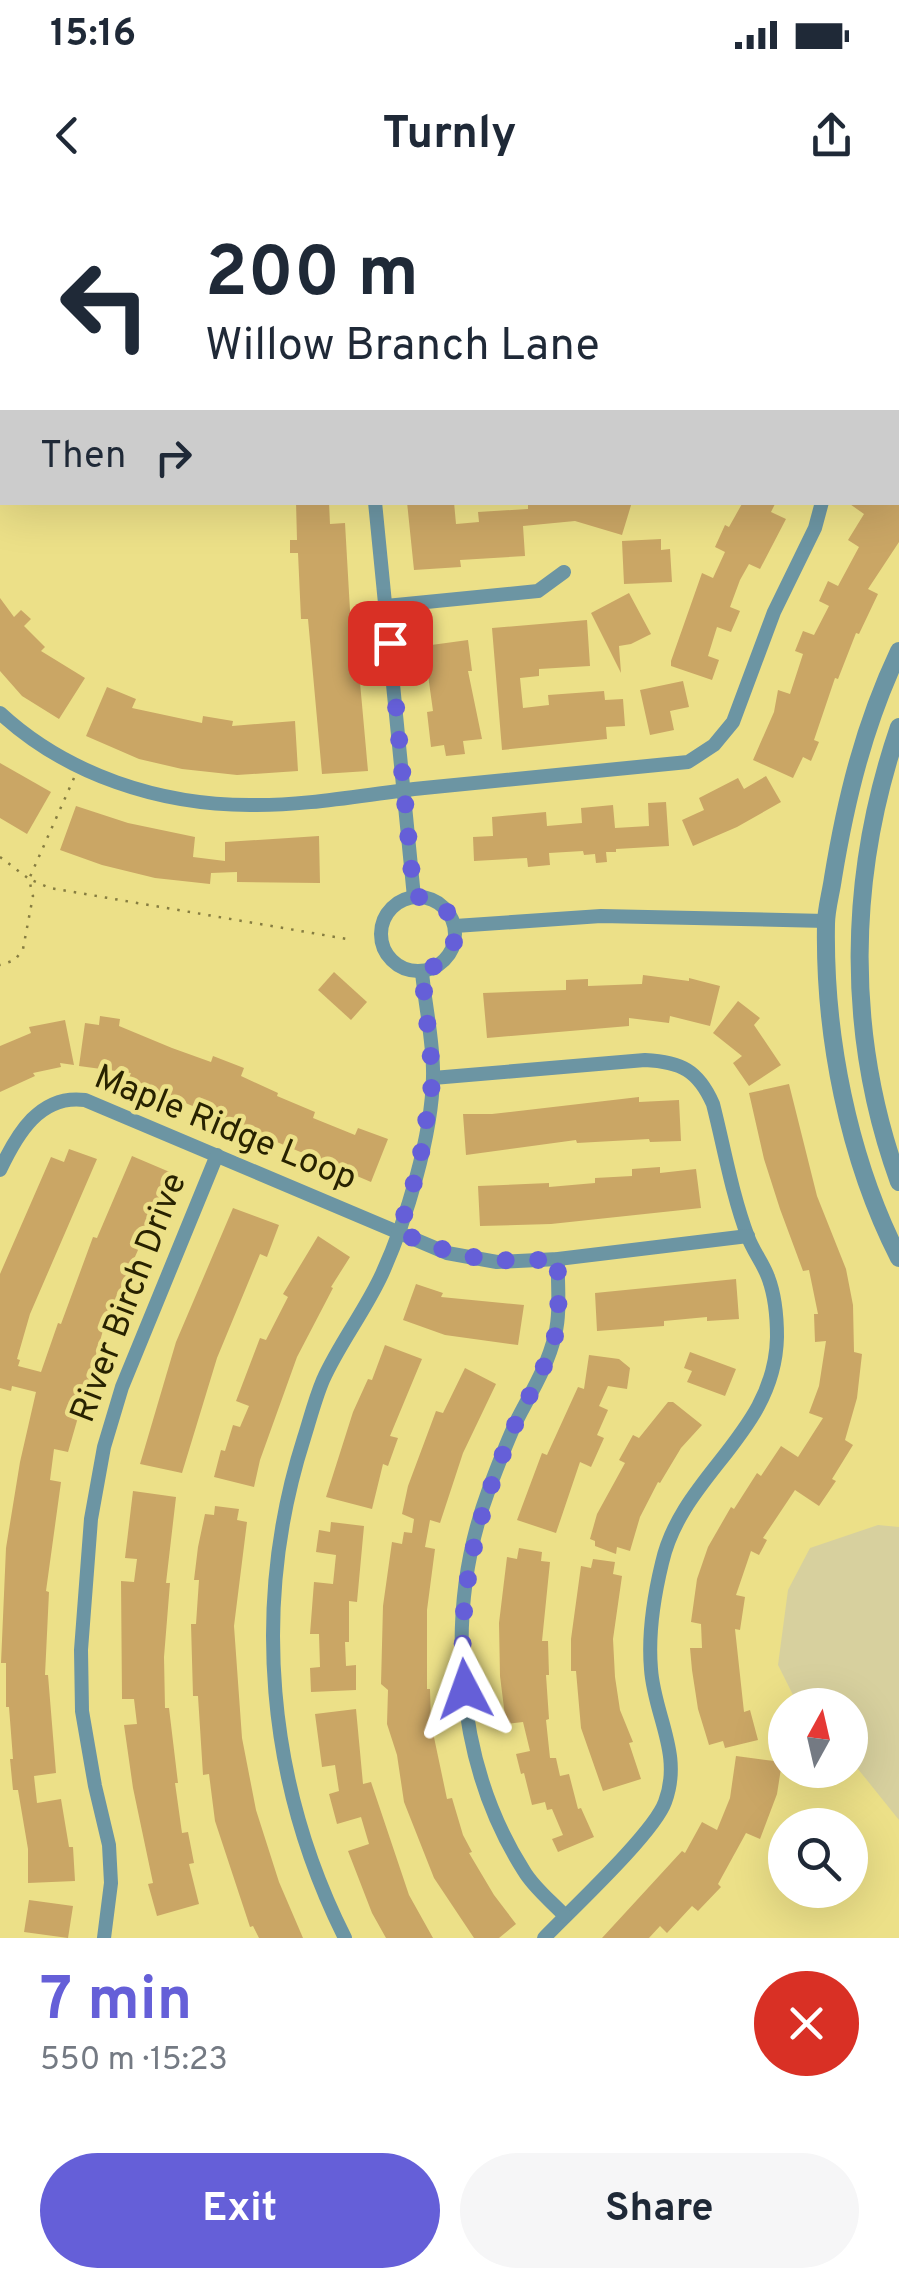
<!DOCTYPE html>
<meta charset="utf-8">
<style>
body{margin:0;font-family:Overpass,sans-serif;background:#f6f6f7;color:#1f2937;height:100vh;display:flex;flex-direction:column;font-size:38px;white-space:nowrap}
*{box-sizing:border-box;margin:0}
p{font-size:32px;color:#747a83}
.icon{flex:none;width:55px;height:55px;fill:none;stroke:currentColor;stroke-width:2;stroke-linecap:round;stroke-linejoin:round}
.map{position:relative;height:1738px;overflow:hidden}
.side{display:flex;flex-direction:column;background:#fff;flex:1}
.side>*{flex:none}
.banner{position:absolute;left:0px;top:0px;width:900px;height:305px;box-shadow:0 10px 40px #0002;background:#fff;color:#1f2937;overflow:hidden}
.needle{width:65px;rotate:8deg}
.fabs{position:absolute;left:768px;top:1488px;display:grid;gap:20px}
.fabs a{display:grid;place-items:center;width:100px;height:100px;border-radius:50%;background:#fff;box-shadow:0 10px 40px #0002;font-size:50px}
.pin{position:absolute;display:grid;place-items:center;width:85px;height:85px;color:#fff;margin:-42px;border-radius:20px;box-shadow:0 5px 15px #0006}
.me{position:absolute;width:110px;margin:-55px;rotate:356deg;stroke-linejoin:round;filter:drop-shadow(0 0 8px #0008)}
.turn{display:flex;align-items:center;gap:35px;height:210px;padding:0 40px;font-size:45px}
.turn .icon{width:130px;height:130px;stroke-width:2.5}
.turn b{display:block;font-size:70px;line-height:85px}
.then{display:flex;align-items:center;height:95px;padding:0 40px;background:#0003;gap:20px;font-size:38px}
.round{display:grid;place-items:center;flex:none;width:105px;height:105px;border-radius:52px;background:#f6f6f7}
.overview{display:flex;align-items:center;justify-content:space-between;height:170px;padding:0 40px}
h1{font-size:60px;font-weight:700;line-height:75px;color:#655fd8}
.action{display:flex;gap:20px;margin-top:auto;padding:20px 40px}
.action a{flex:1;height:115px;border-radius:60px;background:#655fd8;color:#fff;font-size:40px;font-weight:700;line-height:115px;text-align:center}
.action a+a{background:#f6f6f7;color:#1f2937}
.status{display:flex;justify-content:space-between;align-items:center;height:70px;padding:0 50px;background:#fff;direction:ltr}
.status svg{height:28px;fill:currentColor}
header{display:flex;justify-content:space-between;align-items:center;height:130px;padding:0 40px;background:#fff;font-size:45px;font-weight:700}
.map>svg:first-child{display:block}
.green{fill:#d7d09e}
.building{fill:#caa665}
.lines{fill:none;stroke-linecap:round;stroke-linejoin:round}
.path{stroke:#867d41;stroke-width:2.5;stroke-dasharray:2.5 8;stroke-linecap:butt}
.minor{stroke:#6c95a3;stroke-width:14}
.tertiary{stroke:#6c95a3;stroke-width:18}
.route{stroke:#655fd8;stroke-width:18;stroke-dasharray:0 32.4}
.labels{text-anchor:middle;dominant-baseline:central;stroke-width:9;stroke-linejoin:round;paint-order:stroke}
.street-label{font-size:35px;fill:#282200;stroke:#ece088}
</style>
<div class="status"><b>15:16</b><svg viewBox="0 0 49 12"><path d="M0 12V9h3v3zM5 12V6h3v6zM10 12V3h3v9zM15 12V0h3v12zM26 1h20v11H26zM47 4h2v5h-2z"/></svg></div>
<header><svg class="icon" aria-label="back" viewBox="0 0 24 24"><path d="M15 5l-7 7 7 7"/></svg>Turnly<svg class="icon" aria-label="share" viewBox="0 0 24 24"><path d="M12 15V3M7 8l5-5 5 5M5 13v7h14v-7"/></svg></header>
<div class="map">
<svg width="899" height="1738" viewBox="0 0 899 1738">
<rect width="100%" height="100%" fill="#ece088"/>
<g class="green">
<polygon points="385,0 899,0 899,131 898,2 369,2"/>
<polygon points="878,1325 899,1327 899,1620 850,1559 850,1505 798,1505 778,1465 788,1390 810,1348"/>
</g>
<g class="building">
<polygon points="296,302 329,302 330,324 345,323 351,428 355,427 368,571 322,574 308,419 301,419 298,353 290,353 290,340 297,340"/>
<polygon points="407,302 454,302 456,324 479,322 478,312 528,309 528,302 632,302 622,335 575,321 523,326 525,356 460,360 461,367 414,370"/>
<polygon points="743,302 776,302 771,312 786,319 760,369 749,364 740,380 730,407 740,411 731,432 717,427 708,456 719,460 712,480 671,466 671,461 702,373 713,378 725,352 715,347 725,325 729,327"/>
<polygon points="847,302 899,302 899,342 868,389 878,394 859,434 856,433 838,479 835,478 814,540 819,542 811,561 803,557 793,578 753,560 774,512 778,490 790,494 803,454 795,451 803,431 814,435 829,406 819,401 828,381 838,386 859,347 848,340 864,314"/>
<polygon points="661,339 661,350 670,349 672,382 624,384 622,341"/>
<polygon points="629,393 651,434 631,444 619,446 621,473 591,413"/>
<polygon points="0,398 14,417 21,410 31,419 24,426 45,447 41,451 85,478 59,519 22,496 0,471"/>
<polygon points="587,420 590,466 539,469 539,476 520,478 523,508 549,505 548,495 604,491 605,500 623,499 625,526 606,527 607,539 502,550 492,428"/>
<polygon points="468,440 472,471 468,471 482,539 463,541 465,554 446,556 444,545 431,547 427,512 433,511 424,446"/>
<polygon points="683,481 689,507 670,511 674,530 650,535 640,490"/>
<polygon points="107,487 136,499 132,508 202,523 203,516 233,521 232,526 295,521 298,571 237,575 182,569 139,559 86,536"/>
<polygon points="0,563 51,592 27,634 0,618"/>
<polygon points="766,576 781,602 737,627 693,646 682,620 704,610 699,598 738,578 744,589"/>
<polygon points="666,602 669,646 616,649 616,652 606,652 607,662 596,663 595,654 584,655 583,651 549,653 550,665 528,667 527,658 474,661 473,637 493,636 492,617 546,612 547,626 582,623 581,608 613,605 615,628 649,626 648,603"/>
<polygon points="76,606 128,623 195,637 193,657 225,661 225,642 319,636 320,683 237,682 237,672 211,673 210,684 155,678 102,665 60,650"/>
<polygon points="334,772 367,802 351,820 318,790"/>
<polygon points="643,775 689,781 689,778 720,786 710,826 670,816 669,823 629,818 629,826 487,838 483,793 566,790 566,780 588,779 588,786 642,784"/>
<polygon points="738,801 760,818 754,825 781,865 749,886 733,863 742,856 713,833"/>
<polygon points="100,816 120,819 119,826 172,848 211,862 213,856 244,868 241,876 278,893 277,896 315,912 313,918 355,935 358,928 388,939 371,982 155,890 129,878 131,873 79,866 85,823 99,825"/>
<polygon points="65,820 74,865 60,863 61,867 33,873 35,876 0,892 0,846 31,833 29,827"/>
<polygon points="789,884 817,996 846,1069 853,1105 854,1152 862,1154 857,1198 845,1240 853,1245 832,1279 836,1281 819,1306 795,1290 763,1338 767,1340 759,1355 751,1351 736,1395 745,1397 740,1430 735,1429 744,1512 750,1510 758,1540 725,1548 723,1541 709,1545 698,1509 692,1470 690,1448 702,1448 701,1424 691,1422 697,1379 708,1347 731,1307 734,1309 757,1273 761,1276 781,1246 798,1257 823,1218 809,1213 819,1186 826,1141 815,1142 814,1114 818,1114 809,1070 803,1071 780,1009 764,959 749,893"/>
<polygon points="639,897 639,902 679,900 681,941 650,942 649,939 577,943 576,940 466,955 463,914 492,914"/>
<polygon points="69,949 97,959 30,1114 17,1159 20,1160 18,1166 41,1172 58,1123 61,1124 93,1037 97,1038 132,956 172,973 104,1127 68,1252 54,1249 50,1280 61,1282 46,1391 49,1392 45,1475 48,1475 56,1573 34,1576 37,1603 61,1599 69,1647 73,1647 75,1681 28,1683 28,1649 18,1590 13,1590 10,1559 13,1559 9,1507 6,1507 6,1463 1,1463 6,1348 20,1262 36,1192 12,1186 11,1191 0,1188 0,1074 51,957 64,962"/>
<polygon points="660,967 660,973 696,969 701,1008 551,1024 480,1026 478,986 549,983 549,987 595,983 595,978 632,976 632,969"/>
<polygon points="233,1008 279,1025 267,1057 260,1054 217,1158 182,1273 140,1264 176,1142"/>
<polygon points="318,1036 350,1057 331,1087 333,1088 297,1157 260,1260 254,1287 214,1277 221,1250 225,1251 233,1225 240,1227 249,1206 236,1201 260,1138 266,1140 288,1097 283,1094"/>
<polygon points="736,1079 739,1119 707,1121 707,1117 664,1121 664,1126 597,1131 595,1093"/>
<polygon points="416,1084 443,1093 441,1097 524,1105 518,1145 445,1135 403,1120"/>
<polygon points="385,1145 422,1159 390,1236 398,1238 388,1266 383,1264 372,1309 326,1297 353,1212 368,1179 372,1180"/>
<polygon points="690,1152 736,1169 725,1196 687,1182 692,1171 684,1168"/>
<polygon points="589,1155 619,1159 630,1168 627,1189 608,1186 599,1206 608,1210 597,1235 604,1238 591,1267 580,1262 556,1333 517,1320 542,1253 547,1255 578,1187 584,1189"/>
<polygon points="465,1168 496,1184 463,1253 440,1323 430,1320 425,1347 435,1349 427,1410 427,1489 430,1489 431,1523 447,1599 452,1598 463,1635 472,1652 469,1653 494,1695 516,1724 499,1738 474,1738 434,1678 404,1602 397,1555 387,1524 388,1490 381,1484 383,1406 392,1342 402,1344 404,1332 412,1333 414,1319 402,1314 408,1286 436,1211 443,1213"/>
<polygon points="668,1202 673,1202 702,1225 681,1248 660,1283 658,1282 640,1317 630,1351 617,1347 616,1354 595,1346 595,1341 590,1339 597,1314 625,1263 619,1260 633,1235 639,1238"/>
<polygon points="133,1291 176,1297 166,1383 170,1383 164,1457 165,1508 169,1508 178,1583 175,1583 182,1633 188,1632 194,1663 189,1664 199,1704 157,1716 148,1684 153,1683 133,1588 124,1525 137,1524 134,1499 122,1499 121,1381 134,1382 137,1359 125,1358"/>
<polygon points="215,1306 239,1309 237,1320 247,1322 234,1426 242,1538 256,1610 279,1682 303,1738 259,1738 253,1726 250,1727 215,1621 209,1574 203,1575 198,1496 193,1496 191,1424 196,1424 199,1380 194,1380 198,1347 205,1314 214,1315"/>
<polygon points="331,1322 364,1326 357,1402 349,1401 349,1442 345,1442 346,1466 356,1465 356,1490 311,1492 310,1468 320,1467 319,1434 310,1434 314,1382 333,1384 336,1355 316,1352 319,1330 330,1332"/>
<polygon points="519,1348 542,1352 541,1361 550,1362 542,1441 548,1441 549,1475 546,1475 549,1519 546,1520 550,1558 556,1558 560,1576 569,1574 578,1609 581,1608 594,1637 558,1652 552,1639 563,1635 552,1609 547,1610 545,1602 532,1605 524,1573 521,1574 516,1554 530,1551 523,1522 506,1524 500,1476 499,1423 507,1357 517,1359"/>
<polygon points="593,1359 615,1362 613,1374 622,1376 613,1439 615,1477 620,1510 633,1542 629,1543 641,1579 603,1591 581,1528 576,1471 571,1471 571,1439 581,1366 591,1368"/>
<polygon points="356,1509 363,1584 371,1582 409,1695 433,1738 386,1738 372,1713 348,1651 369,1644 361,1617 337,1624 329,1594 339,1591 335,1565 322,1567 315,1514"/>
<polygon points="736,1556 782,1562 777,1594 760,1639 746,1633 718,1684 721,1687 698,1711 692,1706 667,1733 660,1726 649,1738 602,1738 682,1651 685,1653 702,1622 717,1630 730,1598"/>
<polygon points="29,1700 73,1706 68,1738 24,1732"/>
</g>
<g class="lines">
<g class="path">
<polyline points="74,578 29,679 50,688 353,740"/>
<polyline points="0,657 29,679 33,696 23,749 15,760 0,765"/>
</g>
<g class="minor">
<polyline points="0,222 2,222"/>
<polyline points="375,302 414,697"/>
<polyline points="386,406 538,391 564,372"/>
<path d="M0,513C67,575 160,605 250,605C308,606 367,594 424,588C512,580 600,571 688,562L714,545L733,522L774,412L815,328L822,302"/>
<circle cx="418" cy="734" r="37"/>
<polyline points="455,726 601,716 826,721"/>
<path d="M433,878L645,860C681,862 698,870 713,904C724,947 732,995 748,1037C753,1051 763,1063 768,1077C775,1095 777,1118 777,1137C775,1234 682,1274 662,1363C654,1396 648,1435 651,1469C654,1515 683,1554 665,1602C654,1633 571,1710 544,1738"/>
<path d="M0,970C17,934 40,894 85,900L447,1053L497,1062L558,1059L748,1036"/>
<path d="M558,1059C557,1083 561,1111 555,1135C548,1165 532,1191 518,1218C507,1241 498,1265 489,1289C444,1410 454,1561 524,1671C534,1688 552,1702 565,1716"/>
<polyline points="104,1738 111,1683 109,1645 95,1586 82,1511 81,1450 91,1319 104,1247 122,1187 217,955"/>
<path d="M345,1738C267,1583 251,1404 304,1238C310,1219 315,1199 323,1180C339,1144 365,1111 382,1074C406,1021 432,936 433,877C434,843 425,806 422,772"/>
</g>
<g class="tertiary">
<path d="M899,451C864,525 846,599 833,678C831,693 826,709 826,724C824,835 848,958 899,1058"/>
<path d="M899,527C848,675 845,833 899,982"/>
</g>
</g>
<g class="lines">
<path class="route" d="M390,443L414,696C465,703 470,754 422,772L433,878L419,966L399,1032C463,1060 488,1063 558,1059C557,1083 561,1112 555,1136C546,1169 528,1196 514,1227C478,1311 455,1397 465,1489"/>
</g>
<g class="labels">
<g class="street-label">
<text transform="translate(225 929) rotate(22)">Maple Ridge Loop</text>
<text transform="translate(130 1098) rotate(-69)">River Birch Drive</text>
</g>
</g>
</svg>
<div class="fabs">
<a><svg class="needle" viewBox="-14 -14 28 28"><path d="M0-13l5 13h-10z" fill="#e53935"/><path d="M0 13l5-13h-10z" fill="#747a83"/></svg></a>
<a><svg class="icon" aria-label="search" viewBox="0 0 24 24"><circle cx="10" cy="10" r="6"/><path d="M15 15l6 6"/></svg></a>
</div>
<div class="pin" style="left:390px;top:443px;background:#d93025"><svg class="icon" aria-label="arrive" viewBox="0 0 24 24"><path d="M6 21V4h12l-3 4 3 4H6"/></svg></div>
<svg class="me" style="left:465px;top:1489px" viewBox="-20 -20 40 40"><path d="M0-17L14 15 0 8-14 15z" fill="#655fd8" stroke="#fff" stroke-width="4"/></svg>
<div class="banner">
<div class="turn"><svg class="icon" aria-label="left" viewBox="0 0 24 24"><path d="M17 20v-9H6M10 6l-5 5 5 5"/></svg><div><b>200 m</b>Willow Branch Lane</div></div>
<div class="then">Then<svg class="icon" aria-label="right" viewBox="0 0 24 24"><path d="M7 20v-9h11M14 6l5 5-5 5"/></svg></div>
</div>
</div>
<section class="side">
<div class="overview"><div><h1>7 min</h1><p>550 m · 15:23</p></div><a class="round" style="background:#d93025;color:#fff"><svg class="icon" aria-label="close" viewBox="0 0 24 24"><path d="M6 6l12 12M18 6L6 18"/></svg></a></div>
<div class="action"><a>Exit</a><a>Share</a></div>
</section>
